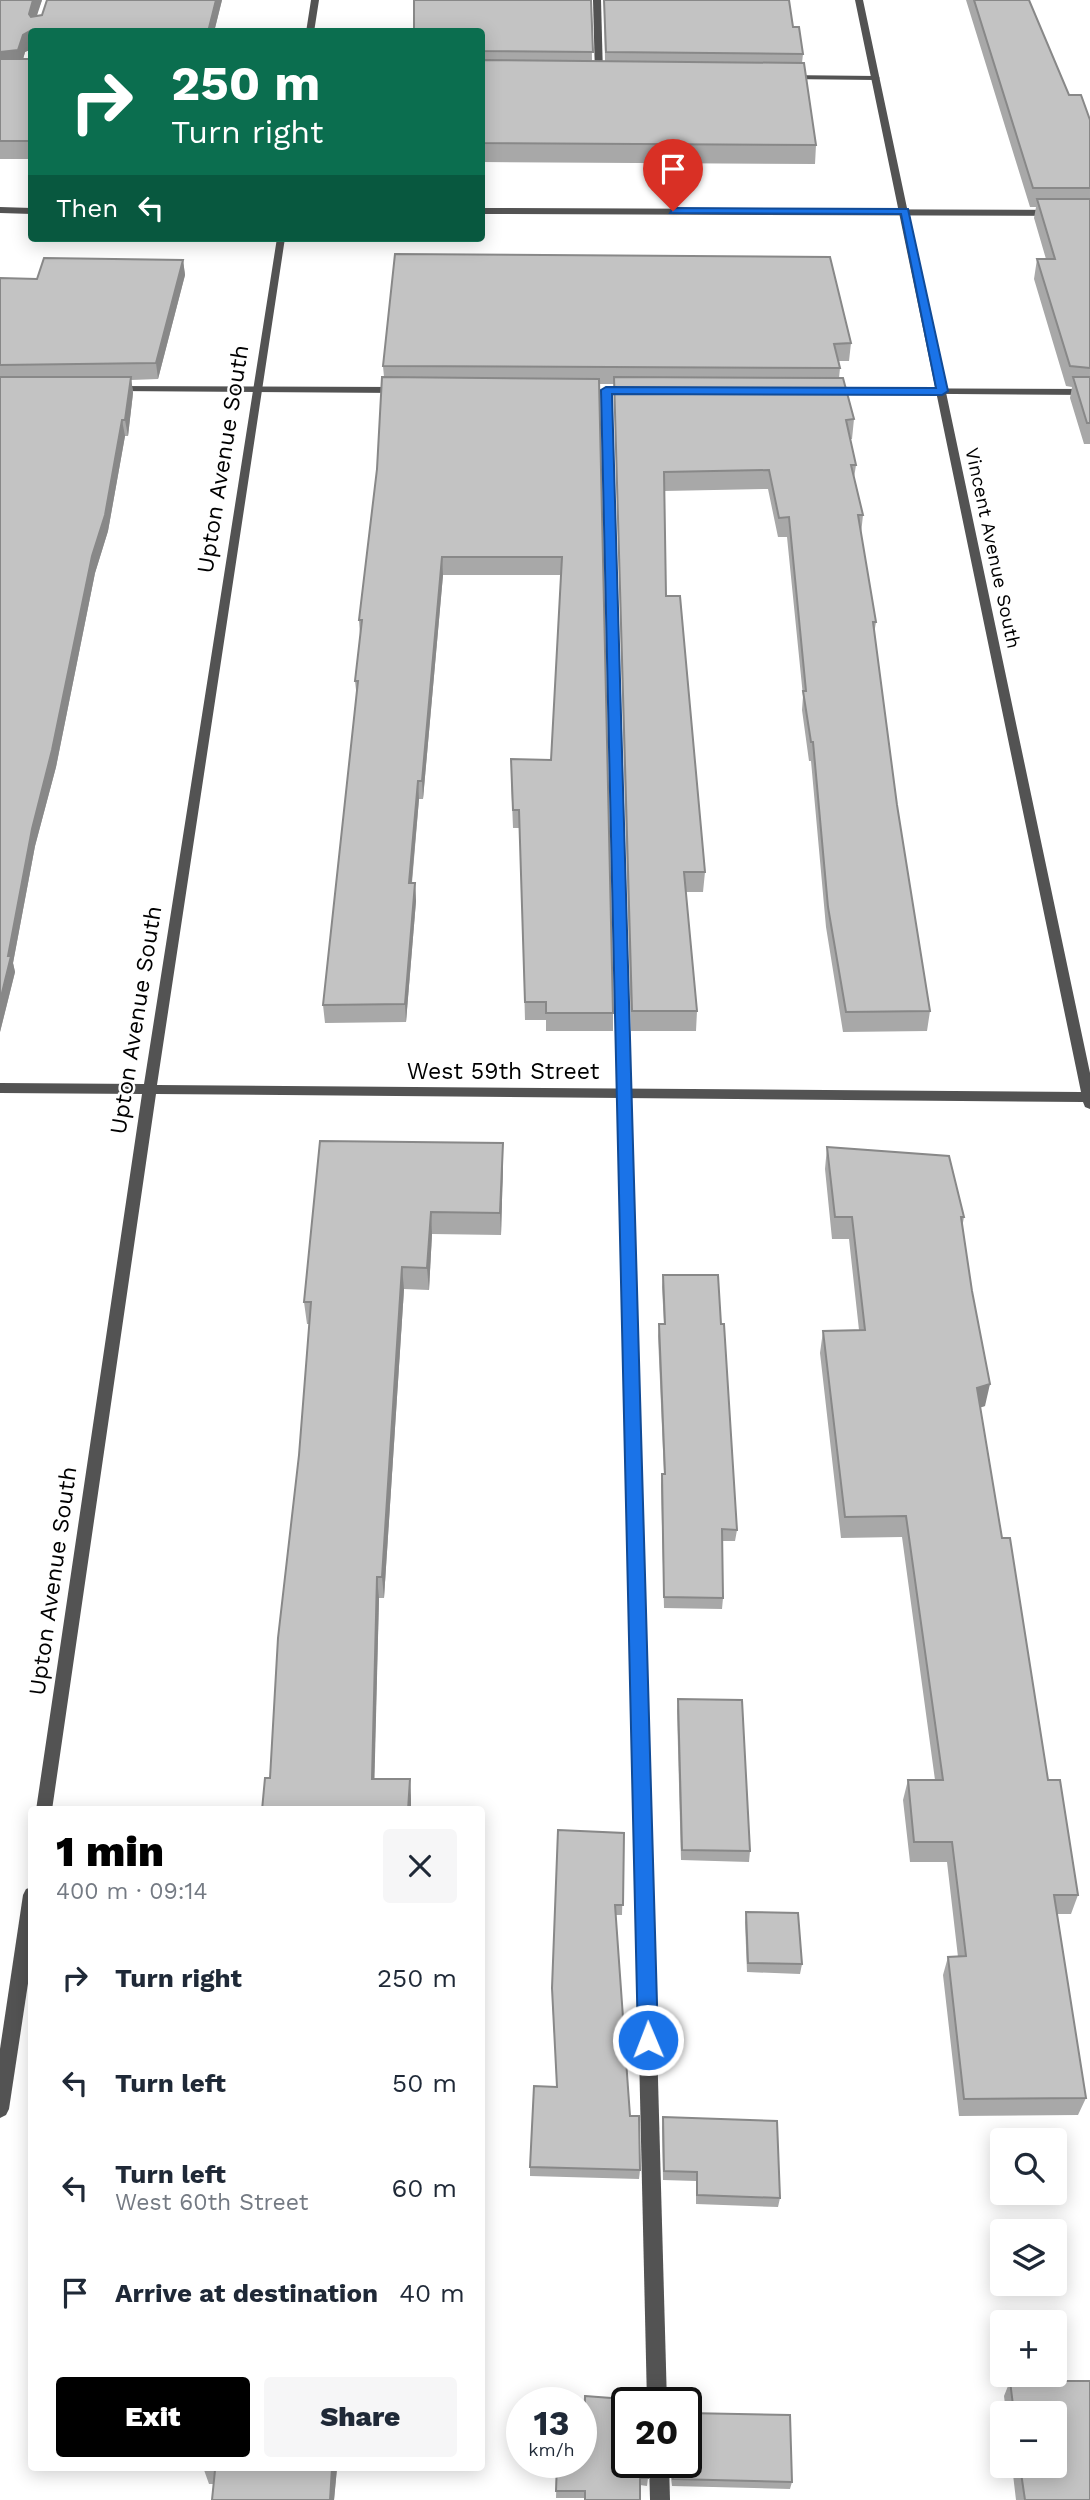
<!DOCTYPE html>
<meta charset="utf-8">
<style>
body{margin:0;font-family:"Work Sans",sans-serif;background:#f6f6f7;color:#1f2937;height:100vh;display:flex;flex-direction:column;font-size:26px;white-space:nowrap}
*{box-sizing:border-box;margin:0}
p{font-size:23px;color:#747a83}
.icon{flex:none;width:38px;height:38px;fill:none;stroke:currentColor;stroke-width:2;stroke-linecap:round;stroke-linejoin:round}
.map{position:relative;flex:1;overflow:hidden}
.drawer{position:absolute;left:28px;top:1806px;width:457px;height:665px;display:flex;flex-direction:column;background:#fff;border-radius:7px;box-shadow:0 4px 18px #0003}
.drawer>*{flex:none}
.banner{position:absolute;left:28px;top:28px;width:457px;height:214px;border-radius:7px;box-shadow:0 4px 18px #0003;background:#0b6e4f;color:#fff;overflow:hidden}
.buttons{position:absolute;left:990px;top:2128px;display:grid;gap:14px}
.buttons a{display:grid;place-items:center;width:77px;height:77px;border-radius:7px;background:#fff;box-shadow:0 4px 18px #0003;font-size:35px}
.speed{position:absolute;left:506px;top:2387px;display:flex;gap:14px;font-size:35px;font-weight:700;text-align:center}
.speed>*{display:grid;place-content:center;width:91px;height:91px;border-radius:50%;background:#fff;box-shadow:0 4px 18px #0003;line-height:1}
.speed small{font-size:18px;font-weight:400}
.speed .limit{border:4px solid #111;border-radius:10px;background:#fff;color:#111}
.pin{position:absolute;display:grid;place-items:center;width:60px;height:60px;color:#fff;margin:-72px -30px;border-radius:50% 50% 50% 0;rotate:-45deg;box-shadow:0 0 7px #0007}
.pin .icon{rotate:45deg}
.me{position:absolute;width:77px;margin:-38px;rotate:359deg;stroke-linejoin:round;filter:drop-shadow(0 0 5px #0008)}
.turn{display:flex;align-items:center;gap:24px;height:147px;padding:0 28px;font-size:32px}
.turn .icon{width:91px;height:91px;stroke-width:2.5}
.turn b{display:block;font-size:49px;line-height:60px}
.then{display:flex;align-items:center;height:66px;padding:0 28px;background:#0003;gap:14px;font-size:26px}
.round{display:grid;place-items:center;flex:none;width:74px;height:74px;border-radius:7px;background:#f6f6f7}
.headline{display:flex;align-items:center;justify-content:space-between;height:119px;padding:0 28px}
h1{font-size:42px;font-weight:800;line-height:52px;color:#000}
.action{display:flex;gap:14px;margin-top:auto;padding:14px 28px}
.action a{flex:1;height:80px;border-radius:7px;background:#000;color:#fff;font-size:28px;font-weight:800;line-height:80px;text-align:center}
.action a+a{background:#f6f6f7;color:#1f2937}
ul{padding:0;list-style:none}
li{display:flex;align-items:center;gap:21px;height:105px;padding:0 28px}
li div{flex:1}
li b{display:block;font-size:26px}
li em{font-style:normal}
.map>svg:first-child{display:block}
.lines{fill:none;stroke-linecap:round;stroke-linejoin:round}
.service{fill:#535353;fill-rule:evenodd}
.minor{fill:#535353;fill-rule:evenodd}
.tertiary{fill:#535353;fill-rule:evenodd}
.wall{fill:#a8a8a8;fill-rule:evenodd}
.shaded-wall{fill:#888}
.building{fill:#c3c3c3;stroke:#888;stroke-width:2}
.route{fill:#1a73e8;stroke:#114b97;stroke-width:2}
.labels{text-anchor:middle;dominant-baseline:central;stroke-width:5;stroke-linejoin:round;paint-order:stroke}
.far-street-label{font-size:19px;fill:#000;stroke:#fff}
.street-label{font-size:23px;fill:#000;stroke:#fff}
</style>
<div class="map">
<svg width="1090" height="2500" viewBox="0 0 1090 2500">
<rect width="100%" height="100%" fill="#fff"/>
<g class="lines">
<g class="service">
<polygon points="593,0 601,0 603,75 599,77 595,75"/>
<polygon points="784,75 876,76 880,78 876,80 787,79 783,77"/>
<polygon points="112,386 399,387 404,390 399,393 115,391 112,390"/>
<polygon points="606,387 611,390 667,2403 647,2403 601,390"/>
<polygon points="829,388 1090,389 1090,395 826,393 826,389"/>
<polygon points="649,2462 669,2462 670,2500 650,2500"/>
</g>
<g class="minor">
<polygon points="311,0 319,0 314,32 306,32"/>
<polygon points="855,0 863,0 1090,1073 1090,1109 1085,1107 1083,1102 156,1094 52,1810 36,1810 142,1094 0,1093 0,1083 144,1084 277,238 285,238 157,1085 1081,1092"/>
<polygon points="32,1887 32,1957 9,2109 6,2115 0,2118 0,2049 23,1895 26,1889"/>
</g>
<g class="tertiary">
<polygon points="0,207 32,208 32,214 0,213"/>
<polygon points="481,208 1090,210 1090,216 481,214"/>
</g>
</g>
<g class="wall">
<path d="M0,0H42L36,16L42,15L47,0H222L214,32H32V159H0ZM31,49V59H23L25,52Z"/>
<polygon points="591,0 592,61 605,61 604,0 789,0 793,27 803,54 802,63 816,145 815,164 481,162 481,32"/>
<polygon points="966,0 1029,0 1069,95 1090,120 1090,446 1090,444 1084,444 1070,398 1072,387 1066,386 1034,279 1037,259 1046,259 1034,218 1036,207 1030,207"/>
<polygon points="183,260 185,275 158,379 131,380 133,393 128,436 125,436 108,531 95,573 56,767 35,846 13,963 15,972 0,1032 0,278 37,279"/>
<polygon points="851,343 849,361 839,361 840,368 839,378 854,419 852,439 850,439 856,465 854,478 863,515 861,534 876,622 874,634 897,805 930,1011 927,1031 843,1032 826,927 811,761 809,761 802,710 803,696 787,537 778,537 768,489 664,491 666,596 705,872 703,892 686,892 697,1011 696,1031 631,1031 614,384 599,384 613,1013 613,1031 546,1031 546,1020 525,1020 520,828 513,828 511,777 551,760 561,575 443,575 423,799 419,799 412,883 415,883 416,901 406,1022 325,1023 323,1005 357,699 355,681 360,635 359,620 377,469 384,377 383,366"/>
<polygon points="503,1143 503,1165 501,1235 432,1234 429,1290 404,1289 384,1598 379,1598 374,1779 410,1779 411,1799 411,1810 262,1810 270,1778 299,1455 309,1324 307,1324 304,1302"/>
<polygon points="827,1147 964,1217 962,1228 985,1406 980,1407 1002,1538 1048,1780 1078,1895 1071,1914 1057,1914 1086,2098 1078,2115 959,2116 943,1975 948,1957 958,1957 947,1862 910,1862 903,1800 908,1780 935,1780 902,1537 841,1538 820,1353 823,1331 859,1330 849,1239 832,1239 825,1169"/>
<polygon points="663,1275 721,1324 737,1530 735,1541 722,1541 723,1598 722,1609 664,1608 661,1485 662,1474 664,1474 658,1336 659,1324 664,1324 662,1287"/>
<polygon points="678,1699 750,1851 749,1862 681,1860 677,1710"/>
<polygon points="624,1833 622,1915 616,1915 630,2116 640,2170 639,2179 530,2176 530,2167 557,2087 552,1998"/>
<polygon points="746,1912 802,1964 800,1974 747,1972 745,1922"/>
<polygon points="663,2117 780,2198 778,2207 696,2204 696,2181 663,2180 662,2127"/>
<polygon points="1010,2381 1090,2381 1090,2500 1016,2500 1012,2466 1055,2466 1055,2413 1006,2413 1004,2396"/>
<polygon points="626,2403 648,2478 647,2486 640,2485 585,2498 556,2498 557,2462 584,2440"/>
<polygon points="669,2462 686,2462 792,2482 790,2489 672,2486"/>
<polygon points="337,2468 334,2500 212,2500 214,2484 209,2484 204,2470"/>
</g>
<g class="shaded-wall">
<polygon points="33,0 42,0 32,31 29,14"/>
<polygon points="216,0 222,0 214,32 208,32"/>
<polygon points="30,31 32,49 25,52 21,67 0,70 0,52 23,35"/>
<polygon points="183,260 185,275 158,379 156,363"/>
<polygon points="131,377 133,393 128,436 125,420"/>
<polygon points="122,420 125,436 108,531 95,573 56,767 35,846 13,963 15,972 0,1032 0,1001 32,829"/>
<polygon points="442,557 443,575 423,799 422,781"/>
<polygon points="418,781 419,799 410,901 409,883"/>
<polygon points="415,883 416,901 406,1022 405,1004"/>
<polygon points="503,1143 503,1165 501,1235 500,1213"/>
<polygon points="431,1212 432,1234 429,1290 427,1268"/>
<polygon points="402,1267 404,1289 384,1598 382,1577"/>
<polygon points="990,1384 985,1406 973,1410 977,1388"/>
<polygon points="377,1577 379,1598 374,1798 372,1779"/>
<polygon points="410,1779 411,1799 411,1810 408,1810"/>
<polygon points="332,2468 337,2468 334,2500 330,2500"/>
</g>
<g class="building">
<polygon points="0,0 33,0 29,14 31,17 42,15 47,0 216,0 208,32 32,32 32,141 0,141 0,59 31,59 30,31 23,35 18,50 0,52"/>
<polygon points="414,0 591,0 593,52 481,51 481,32 414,32"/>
<polygon points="604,0 789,0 793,27 799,27 803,54 606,52"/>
<polygon points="974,0 1029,0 1069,95 1081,95 1090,120 1090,188 1033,188"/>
<polygon points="481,60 804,63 816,145 481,143"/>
<polygon points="1037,199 1090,199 1090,368 1070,366 1037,259 1055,259"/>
<polygon points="395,254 830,257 851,343 834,344 840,368 383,366"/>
<polygon points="44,258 183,260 156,363 0,365 0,278 37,279"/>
<polygon points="0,377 131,377 125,420 122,420 105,515 92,556 52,750 32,829 8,956 11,956 0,1001"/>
<polygon points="382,377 599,379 613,1013 546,1013 546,1002 525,1002 519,810 513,810 511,759 551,760 562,557 442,557 422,781 418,781 409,883 415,883 405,1004 323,1005 358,681 355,681 362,620 359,620 377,469"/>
<polygon points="614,377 843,378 854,419 846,420 856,465 851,465 863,515 858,515 876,622 873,622 897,805 930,1011 846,1012 828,907 813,742 811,742 803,691 806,691 789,517 779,518 769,470 664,472 666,596 680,596 705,872 684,872 697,1011 632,1011"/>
<polygon points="1073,377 1090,377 1090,423 1087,423"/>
<polygon points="320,1141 503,1143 500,1213 431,1212 427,1268 402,1267 382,1577 377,1577 372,1779 410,1779 408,1810 262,1810 265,1778 270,1778 278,1638 299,1455 311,1302 304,1302"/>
<polygon points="827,1147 949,1156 964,1217 961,1217 972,1291 990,1384 977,1388 1002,1538 1010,1538 1048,1780 1060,1780 1078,1895 1054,1895 1086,2098 964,2099 948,1957 966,1956 952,1842 914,1842 908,1780 943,1780 906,1516 845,1517 823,1331 865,1330 852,1217 835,1217"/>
<polygon points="663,1275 718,1275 721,1324 724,1324 737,1530 722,1529 723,1598 664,1597 662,1474 665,1474 659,1324 665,1324"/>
<polygon points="678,1699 742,1700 750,1851 682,1850"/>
<polygon points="558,1830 624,1833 623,1905 615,1905 630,2116 639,2116 640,2170 530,2167 534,2086 557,2087 552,1988"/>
<polygon points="746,1912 798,1913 802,1964 748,1963"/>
<polygon points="663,2117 777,2121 780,2198 697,2195 697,2172 664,2171"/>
<polygon points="1010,2381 1090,2381 1090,2500 1025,2500 1020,2466 1055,2466 1055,2413 1014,2413"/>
<polygon points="585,2396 637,2400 637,2403 626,2403 626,2462 648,2462 648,2478 640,2478 640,2500 585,2500 585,2491 556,2491 557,2462 581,2462 581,2440 584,2440"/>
<polygon points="686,2413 790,2415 792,2482 673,2479 671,2462 686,2462"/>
<polygon points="204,2468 332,2468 330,2500 212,2500 215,2470 204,2470"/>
</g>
<polygon class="route" points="673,208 908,209 948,391 942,395 612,394 658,2040 655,2047 648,2050 641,2047 638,2040 601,390 606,387 936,388 901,214 670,213"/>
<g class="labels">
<g class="far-street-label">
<text transform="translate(993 548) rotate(78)">Vincent Avenue South</text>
</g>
<g class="street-label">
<text transform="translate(223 459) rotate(-81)">Upton Avenue South</text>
<text transform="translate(136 1020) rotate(-81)">Upton Avenue South</text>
<text x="503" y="1071">West 59th Street</text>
<text transform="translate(53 1581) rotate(-82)">Upton Avenue South</text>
</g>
</g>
</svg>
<div class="buttons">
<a><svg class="icon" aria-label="search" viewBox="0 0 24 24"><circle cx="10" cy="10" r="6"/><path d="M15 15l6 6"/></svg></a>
<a><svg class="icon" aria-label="layers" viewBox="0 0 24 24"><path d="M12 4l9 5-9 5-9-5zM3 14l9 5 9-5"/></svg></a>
<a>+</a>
<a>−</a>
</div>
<div class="speed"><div>13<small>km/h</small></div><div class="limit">20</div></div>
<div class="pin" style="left:673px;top:211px;background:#d93025"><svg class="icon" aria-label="arrive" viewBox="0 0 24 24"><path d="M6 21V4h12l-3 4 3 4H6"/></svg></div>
<svg class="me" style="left:648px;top:2040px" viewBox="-20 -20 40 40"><circle r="17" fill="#1a73e8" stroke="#fff" stroke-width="3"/><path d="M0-11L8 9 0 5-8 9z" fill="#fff"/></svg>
<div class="banner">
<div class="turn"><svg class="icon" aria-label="right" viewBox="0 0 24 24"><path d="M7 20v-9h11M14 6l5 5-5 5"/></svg><div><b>250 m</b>Turn right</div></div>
<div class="then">Then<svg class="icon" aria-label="left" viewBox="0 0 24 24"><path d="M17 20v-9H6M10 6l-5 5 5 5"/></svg></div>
</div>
<section class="drawer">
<div class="headline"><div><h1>1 min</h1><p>400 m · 09:14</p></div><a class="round"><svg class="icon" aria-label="close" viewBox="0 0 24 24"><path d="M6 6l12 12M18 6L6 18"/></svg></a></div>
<ul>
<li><svg class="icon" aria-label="right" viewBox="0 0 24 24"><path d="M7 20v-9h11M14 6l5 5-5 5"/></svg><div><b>Turn right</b></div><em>250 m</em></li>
<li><svg class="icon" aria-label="left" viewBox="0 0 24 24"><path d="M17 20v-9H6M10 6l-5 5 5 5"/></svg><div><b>Turn left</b></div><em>50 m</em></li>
<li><svg class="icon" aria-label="left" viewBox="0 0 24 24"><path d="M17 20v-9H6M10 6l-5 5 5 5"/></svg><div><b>Turn left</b><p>West 60th Street</p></div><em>60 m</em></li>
<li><svg class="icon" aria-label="arrive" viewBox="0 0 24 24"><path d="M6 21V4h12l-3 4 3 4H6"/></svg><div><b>Arrive at destination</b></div><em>40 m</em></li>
</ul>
<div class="action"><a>Exit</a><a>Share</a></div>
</section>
</div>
